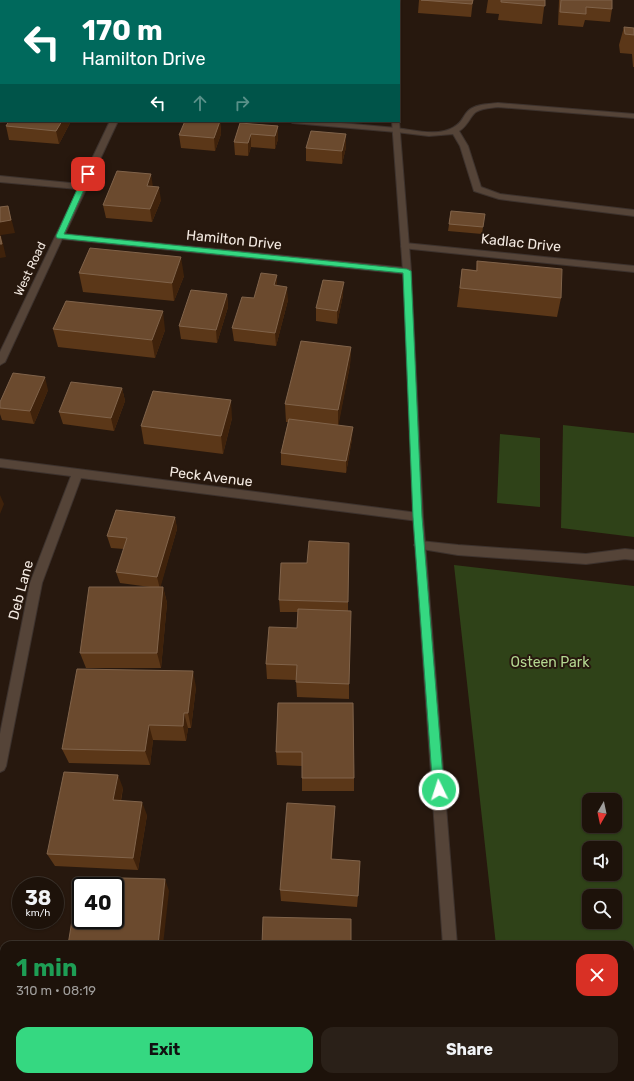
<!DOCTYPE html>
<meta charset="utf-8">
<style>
body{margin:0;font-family:Rubik,sans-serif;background:#2a2018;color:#f1f3f6;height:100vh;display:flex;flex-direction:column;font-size:15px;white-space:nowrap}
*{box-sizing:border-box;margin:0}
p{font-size:13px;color:#a09e9c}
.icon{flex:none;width:22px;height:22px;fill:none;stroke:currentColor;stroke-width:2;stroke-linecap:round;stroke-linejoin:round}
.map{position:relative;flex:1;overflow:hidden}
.panel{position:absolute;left:0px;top:941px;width:634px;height:140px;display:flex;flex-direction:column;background:#1d120a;border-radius:12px 12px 0 0;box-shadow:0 1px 3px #0004,0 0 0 1px #3b322b}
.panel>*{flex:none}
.banner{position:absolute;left:0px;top:0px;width:400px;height:122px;box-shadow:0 1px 3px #0004,0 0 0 1px #3b322b;background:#00695c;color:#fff;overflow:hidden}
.needle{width:26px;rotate:189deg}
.controls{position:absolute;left:582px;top:793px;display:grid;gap:8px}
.controls a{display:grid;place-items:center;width:40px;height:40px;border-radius:8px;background:#1d120a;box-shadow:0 1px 3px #0004,0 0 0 1px #3b322b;font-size:20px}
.speed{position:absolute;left:12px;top:877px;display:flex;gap:8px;font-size:20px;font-weight:700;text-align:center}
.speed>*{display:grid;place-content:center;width:52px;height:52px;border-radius:50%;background:#1d120a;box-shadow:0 1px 3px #0004,0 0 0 1px #3b322b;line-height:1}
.speed small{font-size:10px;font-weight:400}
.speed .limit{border:2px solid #111;border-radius:6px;background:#fff;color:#111}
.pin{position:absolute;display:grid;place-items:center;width:34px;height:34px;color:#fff;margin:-17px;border-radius:8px;box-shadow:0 2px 6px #0006}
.me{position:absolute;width:44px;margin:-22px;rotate:356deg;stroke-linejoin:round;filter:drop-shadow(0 0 3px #0008)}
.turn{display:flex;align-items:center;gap:14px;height:84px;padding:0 16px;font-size:18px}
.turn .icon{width:52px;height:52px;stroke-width:2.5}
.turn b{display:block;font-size:28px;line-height:34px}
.lanes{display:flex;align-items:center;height:38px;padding:0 16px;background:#0003;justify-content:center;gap:20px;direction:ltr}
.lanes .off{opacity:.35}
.round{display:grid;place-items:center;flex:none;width:42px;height:42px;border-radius:12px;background:#2a2018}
.head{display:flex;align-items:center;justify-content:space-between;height:68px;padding:0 16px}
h1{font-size:24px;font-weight:700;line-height:30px;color:#1e9e55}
.action{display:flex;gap:8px;margin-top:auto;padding:8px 16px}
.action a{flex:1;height:46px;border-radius:12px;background:#35d881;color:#111;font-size:16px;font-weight:700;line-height:46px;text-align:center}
.action a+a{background:#2a2018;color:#f1f3f6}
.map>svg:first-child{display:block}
.green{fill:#2f4218;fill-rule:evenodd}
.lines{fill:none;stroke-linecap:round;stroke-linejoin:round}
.service-casing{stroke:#3d322d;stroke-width:2}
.minor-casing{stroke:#3d322d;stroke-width:2}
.tertiary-casing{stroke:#3d322d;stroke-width:2}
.service{fill:#554438;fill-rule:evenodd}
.minor{fill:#554438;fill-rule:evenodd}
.tertiary{fill:#554438;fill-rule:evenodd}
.wall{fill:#5b3718}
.shaded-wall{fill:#3f220b}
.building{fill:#6b4a2e;stroke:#80634a;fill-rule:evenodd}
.route{fill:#35d881;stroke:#228c54}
.labels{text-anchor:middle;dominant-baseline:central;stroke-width:4;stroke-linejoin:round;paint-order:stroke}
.far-street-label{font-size:12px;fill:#f4eae2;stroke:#27180e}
.street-label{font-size:14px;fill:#f4eae2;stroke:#27180e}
.park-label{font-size:14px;fill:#b4d791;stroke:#27180e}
</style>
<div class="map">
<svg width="634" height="1081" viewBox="0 0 634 1081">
<rect width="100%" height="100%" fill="#27180e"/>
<g class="green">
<polygon points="563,425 634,433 634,537 561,528"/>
<polygon points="500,434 540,438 540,507 497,503"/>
<path d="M454,565L634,586V970L630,969V945H496ZM589,800H615V826H589ZM589,848H615V874H589ZM589,896H615V922H589Z"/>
</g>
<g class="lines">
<defs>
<g id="service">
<path d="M498,103L634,114V118L498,107C491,108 482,108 476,112C470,116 468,126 459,131L468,146L481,187L500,194L634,210V216L499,199L474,191L460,146L453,134L429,136L396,132L392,130L396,128C414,130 438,137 454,127C462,123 463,116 468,111C475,104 489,104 498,103Z"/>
<polygon points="420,541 458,545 586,554 625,549 634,550 634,560 625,559 586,564 458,555 416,548 414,545 416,542"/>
</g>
<g id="minor">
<polygon points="110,121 118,121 65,234 407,268 411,271 407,274 62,239 5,362 0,365 0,352 78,189 0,182 0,176 80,184"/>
<polygon points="289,121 320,121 396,128 400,130 396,132 293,123"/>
<polygon points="405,243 634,266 634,272 402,248 401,246"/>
<polygon points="0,459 418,513 422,514 423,517 422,520 418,521 81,478 42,583 6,766 4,770 0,772 0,734 30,583 71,476 0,467"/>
</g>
<g id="tertiary">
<rect x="388" y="0" width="6" height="1"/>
<polygon points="399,120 411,271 423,517 457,945 443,945 413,517 403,271 392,121"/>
<rect x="451" y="1077" width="16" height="4"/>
</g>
</defs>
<use href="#service" class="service-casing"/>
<use href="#minor" class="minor-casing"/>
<use href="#tertiary" class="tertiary-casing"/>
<use href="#service" class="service"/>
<use href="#minor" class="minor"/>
<use href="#tertiary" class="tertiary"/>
</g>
<g class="wall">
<polygon points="96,0 120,0 119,1 96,1"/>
<polygon points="150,0 193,0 192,1 150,1"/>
<rect x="209" y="0" width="47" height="1"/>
<rect x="321" y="0" width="24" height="1"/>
<polygon points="419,0 473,0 471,17 418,13"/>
<polygon points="488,0 545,0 542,24 498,20 499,14 486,13"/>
<polygon points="559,0 612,0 612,9 610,22 585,20 583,27 558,25"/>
<rect x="0" y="1" width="1" height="19"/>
<polygon points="624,27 634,28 634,67 633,67 632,54 620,53 619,45"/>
<polygon points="9,121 70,121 70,123 59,144 9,140 6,126"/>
<polygon points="220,121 221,134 215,151 181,148 179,135"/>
<polygon points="240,123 278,126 278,139 275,149 251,147 248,156 235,155 234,142"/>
<polygon points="346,134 346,147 342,164 306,161 306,148"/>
<polygon points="161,200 152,222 106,218 103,205"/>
<polygon points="451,211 483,227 482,234 448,231"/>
<polygon points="477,261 561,298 557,317 457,307 462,269 476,270"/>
<polygon points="79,273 184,276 174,301 83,292"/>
<polygon points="277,286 288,300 276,346 234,341 232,328 254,298"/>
<polygon points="227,294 228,307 217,343 181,339 179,326"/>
<polygon points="343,295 337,324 316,321 316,308"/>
<polygon points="53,329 165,330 155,358 58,347"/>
<polygon points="351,347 350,365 338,425 352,439 346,473 281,465 281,453 288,422 286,422 285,404"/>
<polygon points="122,388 125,401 114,431 63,424 59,412"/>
<polygon points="48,390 34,424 2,420 0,414 0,402"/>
<polygon points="232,418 223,454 144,444 141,426"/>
<polygon points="175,517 177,529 160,587 163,587 167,603 161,668 86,668 80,653 150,587 120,583 116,572 124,549 111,548 107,536"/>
<polygon points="279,600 348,602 348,611 349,684 349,699 297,697 296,680 267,679 266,664 297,628 298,612 280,612"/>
<polygon points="196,687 191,728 188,728 186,741 153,740 150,765 69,763 62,749"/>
<polygon points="278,703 354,778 354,791 302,791 302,766 277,765 276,752"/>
<polygon points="123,788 121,801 147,815 138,870 55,866 47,854"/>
<polygon points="334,819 332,859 358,896 357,907 281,901 280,890"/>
<polygon points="616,1077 630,1077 634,1081 616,1081"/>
</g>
<g class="shaded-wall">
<polygon points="62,121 70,121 70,123 59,144 56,131"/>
<polygon points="220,121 221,134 215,151 214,138"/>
<polygon points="278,126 278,139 275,149 275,136"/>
<polygon points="251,134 251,147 248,156 248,143"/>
<polygon points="346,134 346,147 342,164 342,151"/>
<polygon points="151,174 153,187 147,186"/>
<polygon points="159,187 161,200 152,222 150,209"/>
<polygon points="8,206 15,233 1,235 6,257 0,258 0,222"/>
<polygon points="181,257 184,276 174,301 172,283"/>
<polygon points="277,275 277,288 274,285"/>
<polygon points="344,282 343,295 337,324 337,311"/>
<polygon points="287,287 288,300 276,346 275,333"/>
<polygon points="227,294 228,307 217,343 216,330"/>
<polygon points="163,311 165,330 155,358 152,340"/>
<polygon points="351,347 350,365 338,428 338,410"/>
<polygon points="45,377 48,390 34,424 30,411"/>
<polygon points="122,388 125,401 114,431 111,418"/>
<polygon points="231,400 232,418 223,454 221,436"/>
<polygon points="353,427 352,439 346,473 346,461"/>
<polygon points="0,495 4,504 0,514"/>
<polygon points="175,517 177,529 160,589 157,577"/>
<polygon points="163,587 167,603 161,668 157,653"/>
<polygon points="193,671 196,687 191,728 188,713"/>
<polygon points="184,713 188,728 186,741 183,726"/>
<polygon points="149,725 153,740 150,765 145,751"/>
<polygon points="118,775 123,788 118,813 113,800"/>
<polygon points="142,802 147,815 138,870 133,858"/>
<polygon points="165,879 169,891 163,945 158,945"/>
<polygon points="124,1077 126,1077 128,1081 126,1081"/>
</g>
<g class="building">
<polygon points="421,0 473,0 472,4"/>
<polygon points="501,0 545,0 545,6 501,2"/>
<polygon points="561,0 612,0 612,9 586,7 586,14 560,12"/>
<rect x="0" y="1" width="1" height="12"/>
<polygon points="624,27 634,28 634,35 625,34"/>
<polygon points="9,121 62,121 56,131 6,126"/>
<polygon points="185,121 220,121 214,138 179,135"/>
<polygon points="240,123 278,126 275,136 251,134 248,143 234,142"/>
<polygon points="311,131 346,134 342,151 306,148"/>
<polygon points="117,171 151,174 147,186 159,187 150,209 103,205"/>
<polygon points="8,206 11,220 0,222 0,207"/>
<polygon points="451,211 485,214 483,227 449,224"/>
<polygon points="0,236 2,244 0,244"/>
<polygon points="90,248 181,257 172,283 79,273"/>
<polygon points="477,261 562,269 561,298 460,288 462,269 477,271"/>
<polygon points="261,273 277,275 274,285 287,287 275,333 232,328 242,297 254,298"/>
<polygon points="323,280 344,282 337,311 316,308"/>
<polygon points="191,290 227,294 216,330 179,326"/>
<polygon points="66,301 163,311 152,340 53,329"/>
<polygon points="301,341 351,347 338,410 285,404"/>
<polygon points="13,373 45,377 30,411 0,408 0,402"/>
<polygon points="71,382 122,388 111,418 59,412"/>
<polygon points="153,391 231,400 221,436 141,426"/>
<polygon points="289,419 353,427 346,461 281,453"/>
<polygon points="116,510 175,517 157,577 116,572 127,538 107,536"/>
<polygon points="309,541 349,543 348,602 279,600 281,563 307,563"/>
<polygon points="89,587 163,587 157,653 80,653"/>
<polygon points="298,609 351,611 349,684 296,682 297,665 266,664 269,627 297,628"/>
<polygon points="77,669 193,671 188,713 184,713 183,726 149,725 145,751 62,749"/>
<polygon points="278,703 353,703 354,778 302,778 302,752 276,752"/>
<polygon points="64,772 118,775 113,800 142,802 133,858 47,854"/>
<polygon points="287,803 335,806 331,859 360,861 358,896 280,890"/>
<path d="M79,877L165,879L158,945H68ZM81,886H115V920H81Z"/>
<polygon points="263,917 351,919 351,945 262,945"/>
<polygon points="630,1044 634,1045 634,1081 622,1081 622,1077 630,1077"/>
<polygon points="4,1065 4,1077 124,1077 126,1081 0,1081 0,1068"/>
<rect x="299" y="1077" width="59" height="4"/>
</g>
<polygon class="route" points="85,172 91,174 64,234 407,269 411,271 422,517 444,790 442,793 439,795 435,793 433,790 413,517 403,273 57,238 56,236"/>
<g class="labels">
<g class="far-street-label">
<text transform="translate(30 269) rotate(-65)">West Road</text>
</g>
<g class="street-label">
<text transform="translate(234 240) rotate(6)">Hamilton Drive</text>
<text transform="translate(521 243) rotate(6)">Kadlac Drive</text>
<text transform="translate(211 477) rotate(7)">Peck Avenue</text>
<text transform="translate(21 590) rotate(-75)">Deb Lane</text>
</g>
<g class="park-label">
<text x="550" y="662">Osteen Park</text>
</g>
</g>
</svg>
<div class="controls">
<a><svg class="needle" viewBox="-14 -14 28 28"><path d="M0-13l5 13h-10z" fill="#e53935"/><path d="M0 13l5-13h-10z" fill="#a09e9c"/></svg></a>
<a><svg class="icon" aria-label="sound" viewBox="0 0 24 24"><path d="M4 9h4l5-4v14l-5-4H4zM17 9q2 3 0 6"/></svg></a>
<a><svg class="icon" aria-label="search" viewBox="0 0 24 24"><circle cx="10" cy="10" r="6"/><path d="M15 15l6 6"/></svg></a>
</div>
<div class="speed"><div>38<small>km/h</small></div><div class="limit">40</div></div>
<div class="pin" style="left:88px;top:174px;background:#d93025"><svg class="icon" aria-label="arrive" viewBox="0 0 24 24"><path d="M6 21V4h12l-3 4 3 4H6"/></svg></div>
<svg class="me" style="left:439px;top:790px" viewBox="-20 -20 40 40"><circle r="17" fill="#35d881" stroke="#fff" stroke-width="3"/><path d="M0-11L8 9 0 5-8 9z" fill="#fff"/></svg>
<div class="banner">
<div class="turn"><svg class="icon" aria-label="left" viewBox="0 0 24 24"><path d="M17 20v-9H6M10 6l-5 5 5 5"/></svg><div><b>170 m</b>Hamilton Drive</div></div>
<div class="lanes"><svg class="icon" aria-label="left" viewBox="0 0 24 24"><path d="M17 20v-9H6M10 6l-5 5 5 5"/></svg><svg class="icon off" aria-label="ahead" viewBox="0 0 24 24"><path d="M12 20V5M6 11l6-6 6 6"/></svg><svg class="icon off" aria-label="right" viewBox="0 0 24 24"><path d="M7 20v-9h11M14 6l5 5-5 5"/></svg></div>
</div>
<section class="panel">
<div class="head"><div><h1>1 min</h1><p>310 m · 08:19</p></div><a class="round" style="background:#d93025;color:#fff"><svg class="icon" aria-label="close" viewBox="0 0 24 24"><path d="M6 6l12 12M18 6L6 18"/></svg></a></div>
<div class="action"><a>Exit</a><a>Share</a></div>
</section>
</div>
